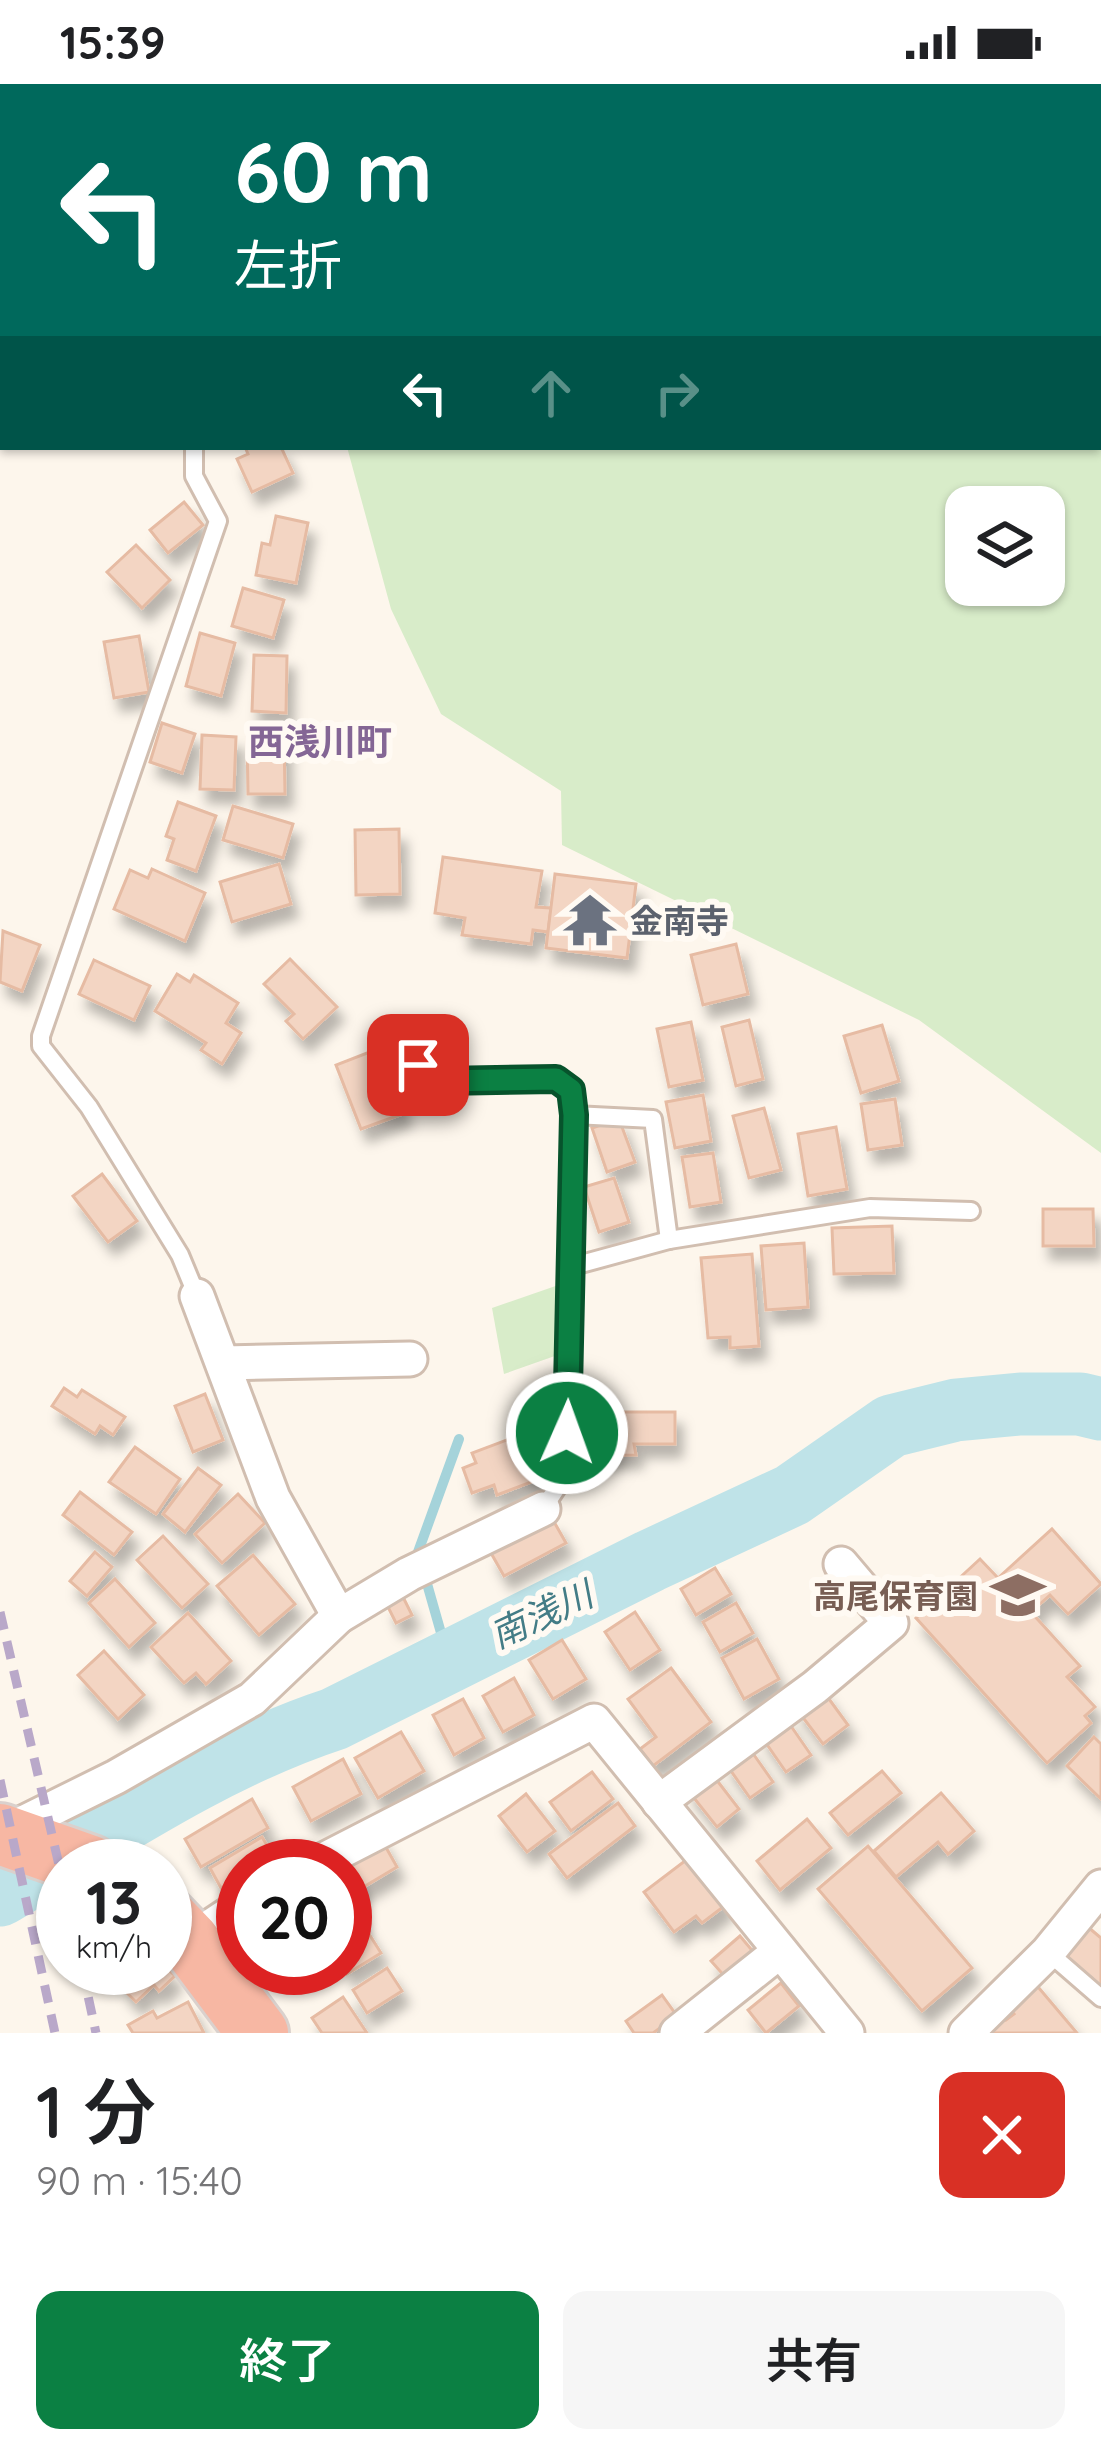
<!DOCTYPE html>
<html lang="ja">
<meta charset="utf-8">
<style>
body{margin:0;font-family:Quicksand,"Noto Sans JP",sans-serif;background:#f6f6f6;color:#202124;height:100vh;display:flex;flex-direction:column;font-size:45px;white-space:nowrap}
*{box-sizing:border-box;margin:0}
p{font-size:39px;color:#757577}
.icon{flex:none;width:66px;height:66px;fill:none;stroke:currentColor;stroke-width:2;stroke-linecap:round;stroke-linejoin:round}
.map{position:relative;height:1949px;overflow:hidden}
.panel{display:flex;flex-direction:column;background:#fff;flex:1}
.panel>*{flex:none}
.top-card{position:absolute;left:0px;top:0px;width:1101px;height:366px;box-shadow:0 3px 9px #0004;background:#00695c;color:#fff;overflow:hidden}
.fabs{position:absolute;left:945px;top:402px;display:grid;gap:24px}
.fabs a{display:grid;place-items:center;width:120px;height:120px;border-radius:24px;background:#fff;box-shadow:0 3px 9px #0004;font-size:60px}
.speed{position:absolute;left:36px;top:1755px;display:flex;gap:24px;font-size:60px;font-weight:700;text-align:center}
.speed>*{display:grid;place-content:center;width:156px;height:156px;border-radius:50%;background:#fff;box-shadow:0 3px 9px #0004;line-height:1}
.speed small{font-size:30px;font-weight:400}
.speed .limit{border:18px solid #d22;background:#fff;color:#111}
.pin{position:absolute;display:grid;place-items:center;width:102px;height:102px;color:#fff;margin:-51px;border-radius:24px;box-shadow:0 6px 18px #0006}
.me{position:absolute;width:132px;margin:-66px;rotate:2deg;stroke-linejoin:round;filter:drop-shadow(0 0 9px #0008)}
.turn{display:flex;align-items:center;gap:42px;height:252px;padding:0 36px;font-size:54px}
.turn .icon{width:156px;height:156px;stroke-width:2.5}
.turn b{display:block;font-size:84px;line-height:102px}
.lanes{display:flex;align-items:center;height:114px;padding:0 36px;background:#0003;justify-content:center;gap:60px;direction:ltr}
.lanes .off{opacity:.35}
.round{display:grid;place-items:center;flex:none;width:126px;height:126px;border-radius:24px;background:#f6f6f6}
.overview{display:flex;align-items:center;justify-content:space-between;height:204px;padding:0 36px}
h1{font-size:72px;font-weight:600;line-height:90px}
.button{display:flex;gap:24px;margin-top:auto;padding:24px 36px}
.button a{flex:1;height:138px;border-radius:24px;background:#0b8043;color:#fff;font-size:48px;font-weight:600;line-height:138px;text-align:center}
.button a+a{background:#f6f6f6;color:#202124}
.status{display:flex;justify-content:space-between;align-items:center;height:84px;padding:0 60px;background:#fff;direction:ltr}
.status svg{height:33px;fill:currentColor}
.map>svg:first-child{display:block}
.green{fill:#d8ecc9;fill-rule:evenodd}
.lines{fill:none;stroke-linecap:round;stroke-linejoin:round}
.stream{stroke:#a5d3da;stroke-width:10}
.river{stroke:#bfe3e8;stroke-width:63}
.building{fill:#f3d5c3;stroke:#e6bba3;stroke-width:3;filter:url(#shadow)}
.lane-casing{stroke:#d1beb0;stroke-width:22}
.street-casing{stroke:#d1beb0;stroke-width:39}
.highway-casing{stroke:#dad1cd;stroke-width:66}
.lane{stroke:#fff;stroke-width:16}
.street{stroke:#fff;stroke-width:33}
.highway{stroke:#f7b7a3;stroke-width:60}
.rail{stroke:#b9a8c9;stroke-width:9;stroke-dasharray:18 12;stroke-linecap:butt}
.route-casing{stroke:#07532c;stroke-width:30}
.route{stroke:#0b8043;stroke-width:21}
.labels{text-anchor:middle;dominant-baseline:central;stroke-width:12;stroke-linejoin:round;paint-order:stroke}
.worship-label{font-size:33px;font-weight:bold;fill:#5b616d;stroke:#fffaf3;text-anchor:start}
.education-label{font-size:33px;font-weight:bold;fill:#785e54;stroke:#fffaf3;text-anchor:end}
.neighbourhood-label{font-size:36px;font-weight:bold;fill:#846695;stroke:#fffaf3}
.water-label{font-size:36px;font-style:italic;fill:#437c86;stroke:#fffaf3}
</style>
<div class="status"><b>15:39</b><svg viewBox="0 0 49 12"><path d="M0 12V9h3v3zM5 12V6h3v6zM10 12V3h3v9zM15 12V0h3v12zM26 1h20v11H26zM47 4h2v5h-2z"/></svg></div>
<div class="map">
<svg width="1101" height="1949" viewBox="0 0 1101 1949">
<defs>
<filter id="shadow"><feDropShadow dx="7" dy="13" stdDeviation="6" flood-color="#0004"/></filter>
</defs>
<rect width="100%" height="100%" fill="#fdf6ec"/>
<g class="green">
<path d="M379,0H1101V1069L919,936L562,761L561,707L441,630L391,525L347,363H1098V3ZM1044,423V501H966V423Z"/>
<polygon points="570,1197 569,1267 504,1290 492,1224"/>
</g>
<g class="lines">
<polyline class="stream" points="449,1577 418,1468 459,1355"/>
<path class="river" d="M0,1811C108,1747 215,1674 334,1635L650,1477L792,1411L891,1342L956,1326L1020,1320H1080L1101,1325"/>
</g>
<g class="building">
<polygon points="245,363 281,363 293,389 252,408 237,375 248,370"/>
<polygon points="184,418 203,441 168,469 150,446"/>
<polygon points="276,432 308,439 296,499 256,491 262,459 270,461"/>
<polygon points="136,461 170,496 142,524 107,488"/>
<polygon points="243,504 284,516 273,554 232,542"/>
<polygon points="200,549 235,559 221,612 186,602"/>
<polygon points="139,552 149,608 114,614 104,558"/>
<polygon points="254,571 287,572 286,629 252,627"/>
<polygon points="162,639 195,650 182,689 150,678"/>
<polygon points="202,651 236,653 234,706 200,705"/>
<polygon points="284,652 285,710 248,710 247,653"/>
<polygon points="178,718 216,732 196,787 167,776 174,755 166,752"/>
<polygon points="233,722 293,740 283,774 223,756"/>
<polygon points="399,745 400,810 356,811 355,746"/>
<polygon points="443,773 542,787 536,823 551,824 548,848 533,846 531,860 462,851 465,834 435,829"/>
<polygon points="279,780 291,820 232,838 220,798"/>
<polygon points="152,785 205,809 185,857 114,825 130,786 148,794"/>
<polygon points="555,790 636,800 627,874 546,864"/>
<polygon points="3,847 40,861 22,907 0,898"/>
<polygon points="736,860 748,910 703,921 691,871"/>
<polygon points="290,875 337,923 303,955 286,937 294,930 264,900"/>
<polygon points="94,876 150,902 134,936 79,910"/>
<polygon points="177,890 190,898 194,891 238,919 226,939 241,949 222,980 201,966 206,959 155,927"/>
<polygon points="749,936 763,995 736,1002 722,943"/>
<polygon points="691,938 703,996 669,1003 657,945"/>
<polygon points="882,941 899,997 861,1009 844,952"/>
<polygon points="380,964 405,1029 361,1045 336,981"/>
<polygon points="703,1011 711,1057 675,1064 666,1018"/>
<polygon points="895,1015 902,1061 868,1066 861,1020"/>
<polygon points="764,1024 781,1086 749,1094 733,1032"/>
<polygon points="619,1035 635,1078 607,1088 592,1044"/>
<polygon points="836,1043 847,1105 808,1112 798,1050"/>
<polygon points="713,1069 721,1118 690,1123 682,1073"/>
<polygon points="102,1090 137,1137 108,1158 73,1112"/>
<polygon points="614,1094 629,1138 599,1148 584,1103"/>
<polygon points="1043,1125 1093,1125 1094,1162 1043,1162"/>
<polygon points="892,1142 894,1189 834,1190 832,1144"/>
<polygon points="804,1159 808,1223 766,1226 761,1162"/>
<polygon points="752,1170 759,1262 730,1264 730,1253 708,1254 701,1174"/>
<polygon points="64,1304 77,1313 82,1306 125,1333 113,1351 100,1342 95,1350 52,1322"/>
<polygon points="205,1310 223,1356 193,1368 175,1322"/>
<polygon points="585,1328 675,1328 675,1360 634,1360 636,1371 585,1372"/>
<polygon points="536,1345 550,1381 538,1385 542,1394 497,1411 494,1401 472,1409 463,1384 476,1379 472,1369"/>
<polygon points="135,1363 180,1395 156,1430 109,1398"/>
<polygon points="198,1384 221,1401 185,1448 163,1430"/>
<polygon points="80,1408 132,1448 114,1471 63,1431"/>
<polygon points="238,1410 265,1439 222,1479 195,1450"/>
<polygon points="553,1436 566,1459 504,1492 491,1469"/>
<polygon points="1052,1445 1101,1500 1068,1530 1050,1511 1031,1528 1080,1582 1067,1593 1095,1623 1085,1632 1091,1639 1047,1679 916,1534 980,1475 998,1494"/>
<polygon points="163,1452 208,1500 182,1524 137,1476"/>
<polygon points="95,1468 112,1483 87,1512 70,1497"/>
<polygon points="253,1471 295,1520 259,1551 217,1502"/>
<polygon points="715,1484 731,1510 696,1531 681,1505"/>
<polygon points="115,1495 155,1539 129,1563 89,1519"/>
<polygon points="403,1513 412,1531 396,1539 387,1521"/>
<polygon points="736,1519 753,1549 720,1568 703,1538"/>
<polygon points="635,1528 660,1566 630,1586 605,1548"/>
<polygon points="188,1529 231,1577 206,1600 196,1589 184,1599 151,1563"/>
<polygon points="757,1555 779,1595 744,1615 722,1574"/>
<polygon points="562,1556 586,1595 553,1615 529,1576"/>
<polygon points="104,1567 144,1611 118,1635 78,1591"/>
<polygon points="671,1584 711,1638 653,1682 640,1665 656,1653 628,1615"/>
<polygon points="514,1594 534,1631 503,1648 483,1612"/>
<polygon points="821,1604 848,1641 823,1660 795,1623"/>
<polygon points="463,1615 484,1654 454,1671 433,1631"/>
<polygon points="784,1632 811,1671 786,1688 759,1649"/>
<polygon points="401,1648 424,1687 378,1714 355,1674"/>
<polygon points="1094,1653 1101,1660 1101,1715 1067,1682"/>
<polygon points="747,1661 773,1698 750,1714 724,1677"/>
<polygon points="343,1675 361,1710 311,1737 293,1703"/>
<polygon points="709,1686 739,1725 717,1743 686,1704"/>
<polygon points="882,1687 901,1709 848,1751 830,1729"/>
<polygon points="592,1688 613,1715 571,1747 550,1718"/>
<polygon points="941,1709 974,1747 948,1770 938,1758 896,1793 874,1767"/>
<polygon points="526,1710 555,1747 527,1768 499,1732"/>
<polygon points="252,1715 268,1744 201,1783 185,1755"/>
<polygon points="618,1719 635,1742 567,1794 549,1770"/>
<polygon points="807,1735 831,1764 780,1806 757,1777"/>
<polygon points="379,1751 397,1783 345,1814 345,1782"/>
<polygon points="262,1753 274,1773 258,1782 243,1782 243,1791 221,1804 210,1784"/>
<polygon points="868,1762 972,1884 922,1927 818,1805"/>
<polygon points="690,1773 727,1820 702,1839 696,1832 674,1848 644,1808"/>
<polygon points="349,1818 381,1869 347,1890 343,1884 345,1821"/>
<polygon points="1088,1843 1101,1854 1101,1903 1064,1874"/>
<polygon points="740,1852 756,1871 727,1895 711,1877"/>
<polygon points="165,1882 175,1892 159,1907 154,1901 136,1918 120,1902 132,1889 128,1884"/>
<polygon points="387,1884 402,1907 367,1929 353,1906"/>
<polygon points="1033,1897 1077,1949 985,1949 999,1928 1006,1936 1014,1930 1006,1920"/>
<polygon points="781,1899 799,1922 766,1949 748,1926"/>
<polygon points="662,1911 677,1932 653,1949 634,1949 626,1937"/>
<polygon points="343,1913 367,1949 322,1949 312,1934"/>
<polygon points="188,1918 204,1949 133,1949 128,1941 153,1927 157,1934"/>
</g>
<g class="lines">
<defs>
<g id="lane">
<polyline points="194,363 194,392 218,437 41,952 41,962 89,1023 180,1171 197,1212"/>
<polyline points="418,981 442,997 556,995 571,1006 574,1031 566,1390 543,1425"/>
<polyline points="574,1031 653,1035 669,1156"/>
<polyline points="570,1183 669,1156 870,1124 971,1127"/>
<polyline points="1048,1868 1101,1914"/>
</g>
<g id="street">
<polyline points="197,1212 273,1414 339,1532"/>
<polyline points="224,1279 410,1275"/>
<polyline points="659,1718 815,1603 891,1539 841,1480"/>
<polyline points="1,1750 116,1693 252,1615 339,1532 409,1490 543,1425"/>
<polyline points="312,1782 594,1637 847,1949"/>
<polyline points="189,1857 243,1821"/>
<polyline points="677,1949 780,1867"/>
<polyline points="966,1949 1048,1868 1101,1803"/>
</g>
<g id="highway">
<polyline points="0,1750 91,1782"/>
<polyline points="165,1832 189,1857 258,1949"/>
</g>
</defs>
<use href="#lane" class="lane-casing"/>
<use href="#street" class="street-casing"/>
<use href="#highway" class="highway-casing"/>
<use href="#lane" class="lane"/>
<use href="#street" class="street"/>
<use href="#highway" class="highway"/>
<g class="rail">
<polyline points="0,1528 63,1798"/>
<polyline points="0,1696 55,1949"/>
<polyline points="82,1884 96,1949"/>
</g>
</g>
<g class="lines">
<defs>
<polyline id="route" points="418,981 442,997 556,995 571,1006 574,1031 567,1349"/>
</defs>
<use href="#route" class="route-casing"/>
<use href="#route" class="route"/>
</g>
<defs>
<symbol id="temple-bare" viewBox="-9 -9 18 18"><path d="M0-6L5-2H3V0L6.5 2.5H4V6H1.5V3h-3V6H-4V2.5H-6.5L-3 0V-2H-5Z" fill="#6b7280" stroke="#fffaf3" stroke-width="2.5" paint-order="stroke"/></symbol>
<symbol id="school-bare" viewBox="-9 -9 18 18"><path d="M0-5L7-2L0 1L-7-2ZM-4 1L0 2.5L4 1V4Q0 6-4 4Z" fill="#8d6e63" stroke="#fffaf3" stroke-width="2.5" paint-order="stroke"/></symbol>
</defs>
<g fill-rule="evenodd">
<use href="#temple-bare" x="552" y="798" width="76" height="76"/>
<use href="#school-bare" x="980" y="1473" width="76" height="76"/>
</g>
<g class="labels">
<g class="worship-label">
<text x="630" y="836">金南寺</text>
</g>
<g class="education-label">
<text x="978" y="1511">高尾保育園</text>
</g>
<g class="neighbourhood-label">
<text x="320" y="657">西浅川町</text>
</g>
<g class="water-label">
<text transform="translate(541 1530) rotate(-25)">南浅川</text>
</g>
</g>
</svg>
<div class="fabs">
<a><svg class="icon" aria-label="layers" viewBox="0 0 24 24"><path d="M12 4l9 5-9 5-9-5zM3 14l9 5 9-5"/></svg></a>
</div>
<div class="speed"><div>13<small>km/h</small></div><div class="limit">20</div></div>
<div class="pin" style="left:418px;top:981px;background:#d93025"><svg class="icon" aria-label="arrive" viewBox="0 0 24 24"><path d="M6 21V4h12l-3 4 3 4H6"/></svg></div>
<svg class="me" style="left:567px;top:1349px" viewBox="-20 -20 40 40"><circle r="17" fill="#0b8043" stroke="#fff" stroke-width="3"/><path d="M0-11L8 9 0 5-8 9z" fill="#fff"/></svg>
<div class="top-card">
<div class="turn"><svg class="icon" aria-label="left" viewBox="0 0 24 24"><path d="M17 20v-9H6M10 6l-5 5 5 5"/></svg><div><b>60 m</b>左折</div></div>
<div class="lanes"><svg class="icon" aria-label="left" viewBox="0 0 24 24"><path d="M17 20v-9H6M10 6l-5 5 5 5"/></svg><svg class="icon off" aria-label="ahead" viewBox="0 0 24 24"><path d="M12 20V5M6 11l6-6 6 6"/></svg><svg class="icon off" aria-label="right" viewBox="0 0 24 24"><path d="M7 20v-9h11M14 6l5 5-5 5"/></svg></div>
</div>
</div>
<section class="panel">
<div class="overview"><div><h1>1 分</h1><p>90 m · 15:40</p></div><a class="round" style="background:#d93025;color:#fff"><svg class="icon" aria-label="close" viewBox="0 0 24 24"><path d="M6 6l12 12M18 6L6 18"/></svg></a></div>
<div class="button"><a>終了</a><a>共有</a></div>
</section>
